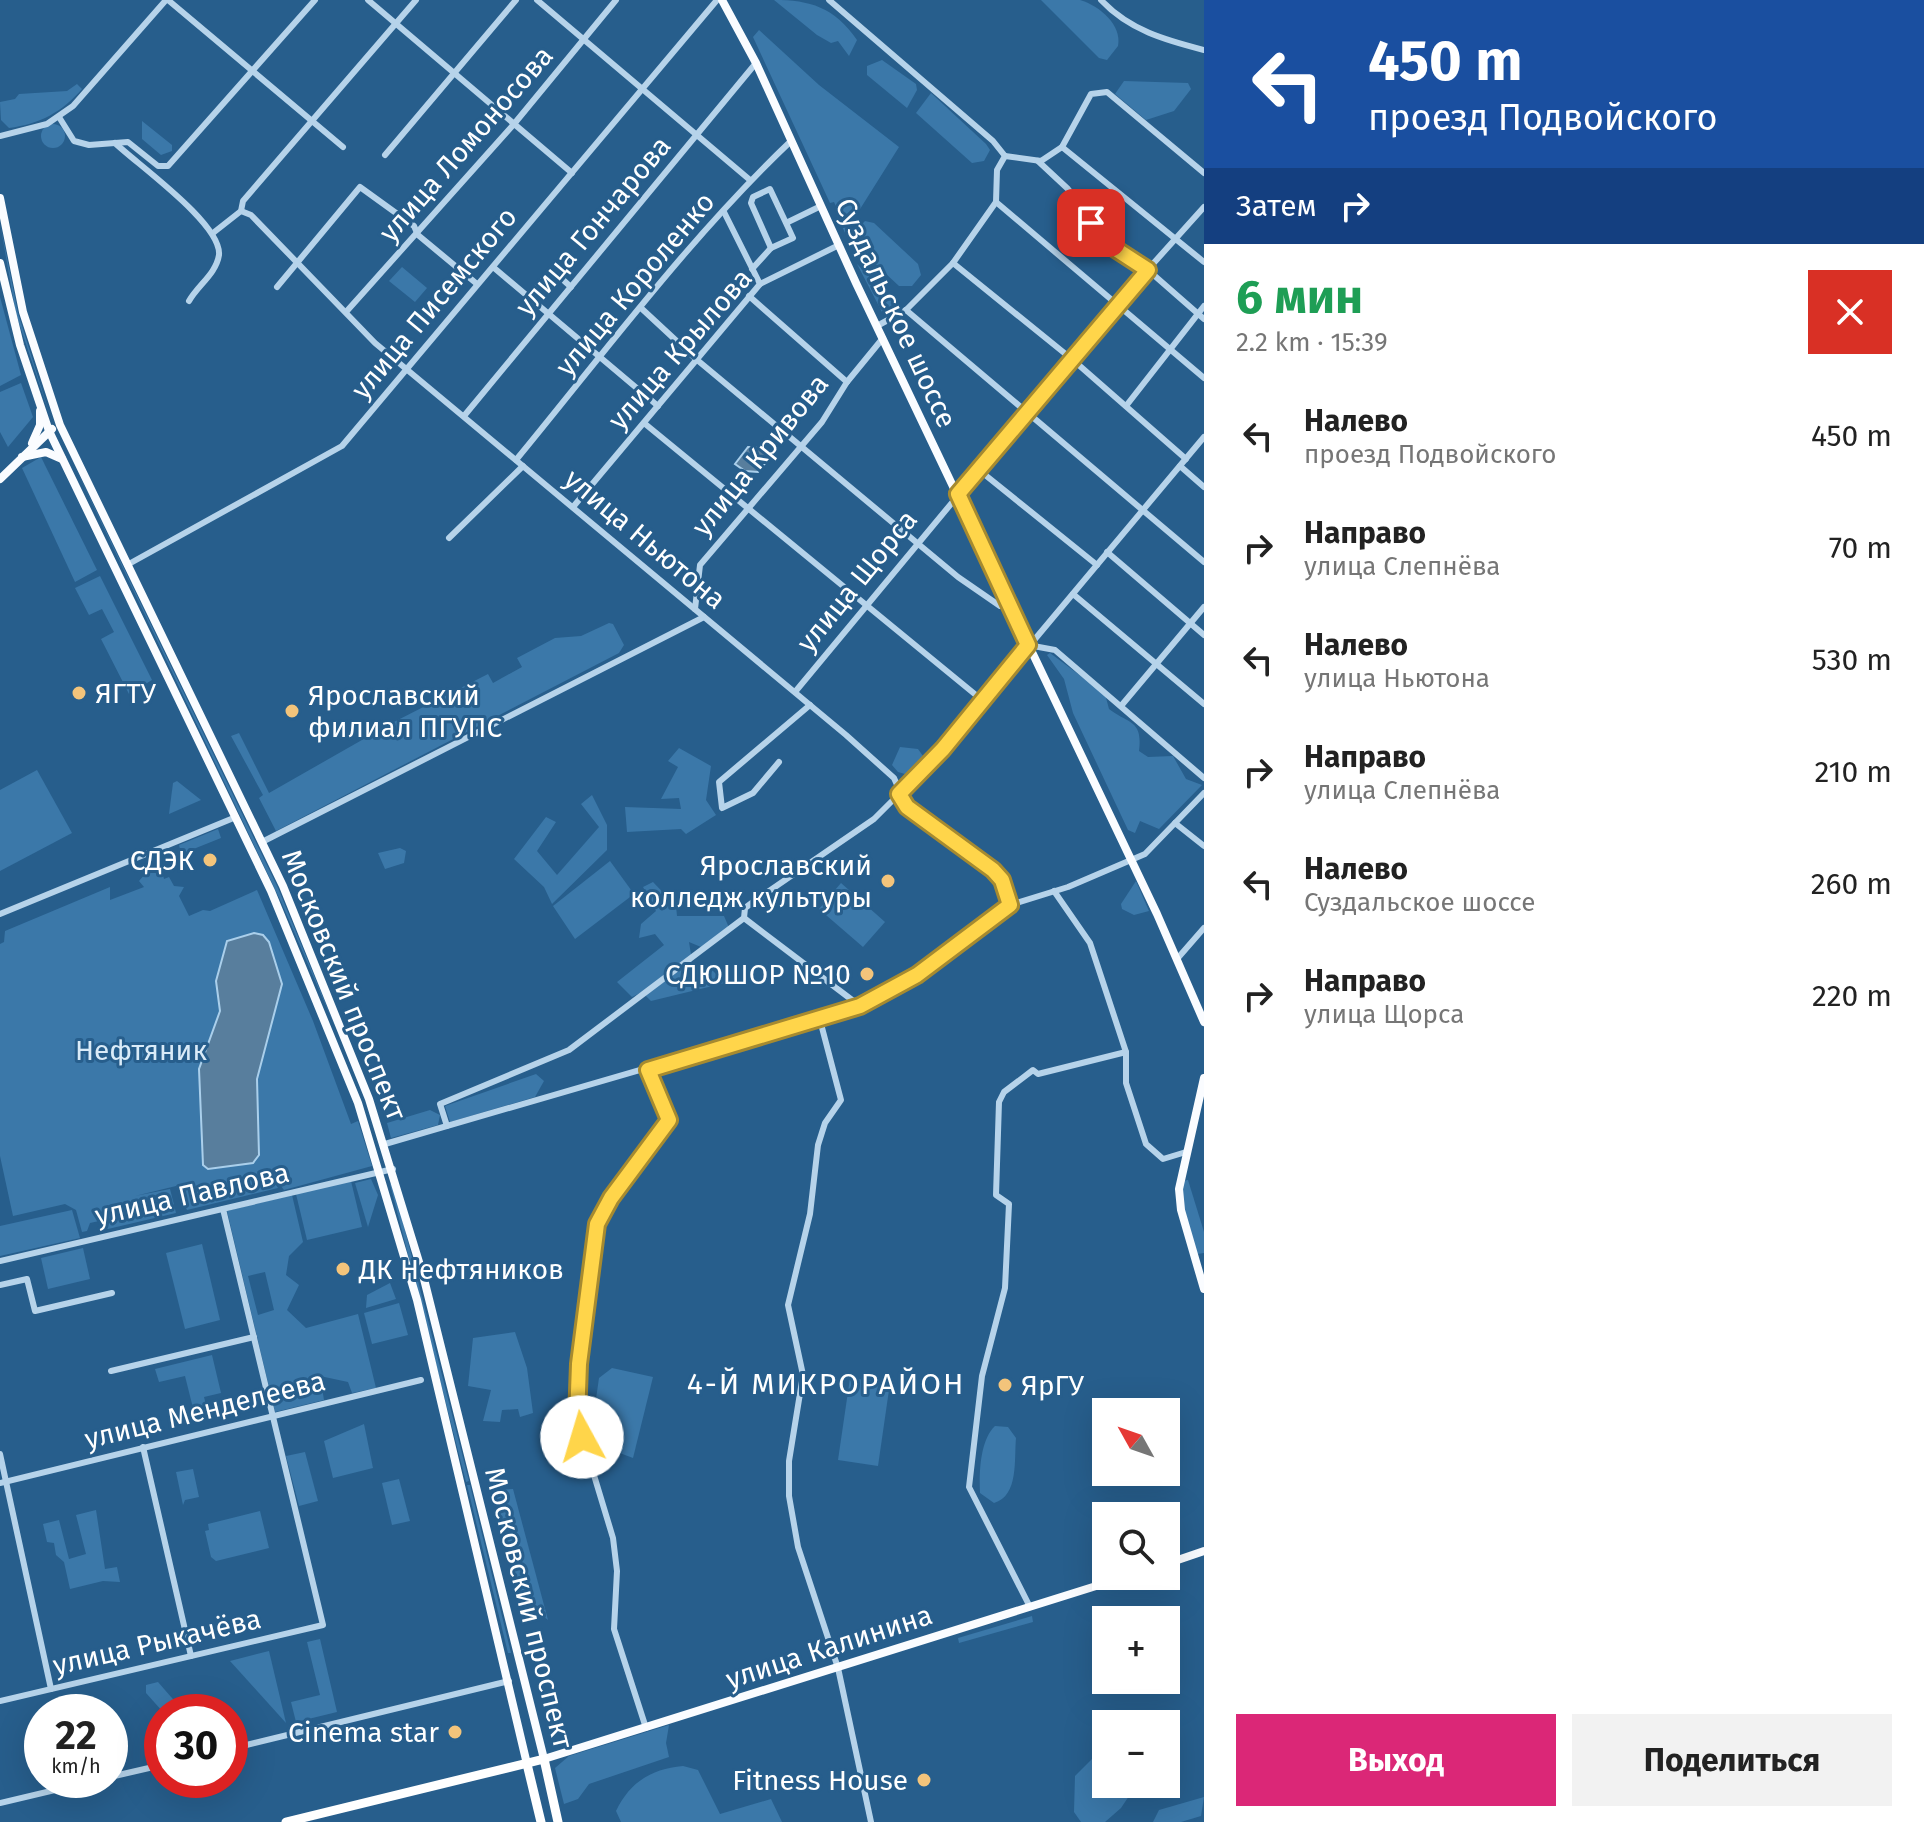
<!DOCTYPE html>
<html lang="ru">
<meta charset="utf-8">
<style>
body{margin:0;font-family:"Fira Sans",sans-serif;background:#f2f2f2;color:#222;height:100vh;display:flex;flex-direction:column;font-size:30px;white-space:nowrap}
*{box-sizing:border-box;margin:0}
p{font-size:26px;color:#767676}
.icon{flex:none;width:44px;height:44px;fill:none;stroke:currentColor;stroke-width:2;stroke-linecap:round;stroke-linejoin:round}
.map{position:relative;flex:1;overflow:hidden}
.side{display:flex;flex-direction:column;background:#fff;width:720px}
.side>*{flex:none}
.banner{background:#1a4fa0;color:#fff;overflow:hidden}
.needle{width:52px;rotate:310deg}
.tools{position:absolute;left:1092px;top:1398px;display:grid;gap:16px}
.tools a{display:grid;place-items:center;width:88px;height:88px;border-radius:0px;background:#fff;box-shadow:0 8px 32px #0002;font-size:40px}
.speed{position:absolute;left:24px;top:1694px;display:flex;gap:16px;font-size:40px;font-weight:700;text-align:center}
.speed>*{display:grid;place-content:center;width:104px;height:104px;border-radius:50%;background:#fff;box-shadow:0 8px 32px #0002;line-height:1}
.speed small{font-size:20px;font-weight:400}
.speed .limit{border:12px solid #d22;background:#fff;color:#111}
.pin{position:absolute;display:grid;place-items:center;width:68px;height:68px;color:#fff;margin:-34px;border-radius:16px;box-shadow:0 4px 12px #0006}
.me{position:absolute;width:88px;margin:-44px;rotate:354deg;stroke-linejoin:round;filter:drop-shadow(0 0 6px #0008)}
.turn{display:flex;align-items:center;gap:28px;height:168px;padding:0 32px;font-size:36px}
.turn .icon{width:104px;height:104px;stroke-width:2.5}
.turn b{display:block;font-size:56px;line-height:68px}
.then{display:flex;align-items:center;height:76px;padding:0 32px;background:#0003;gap:16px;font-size:30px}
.round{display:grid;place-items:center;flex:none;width:84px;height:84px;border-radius:0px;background:#f2f2f2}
.head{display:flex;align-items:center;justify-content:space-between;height:136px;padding:0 32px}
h1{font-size:48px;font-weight:700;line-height:60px;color:#1e9e55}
.action{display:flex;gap:16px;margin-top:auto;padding:16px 32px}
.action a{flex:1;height:92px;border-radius:0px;background:#db2777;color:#fff;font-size:32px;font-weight:700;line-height:92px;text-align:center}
.action a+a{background:#f2f2f2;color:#222}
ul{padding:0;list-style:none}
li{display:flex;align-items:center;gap:24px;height:112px;padding:0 32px}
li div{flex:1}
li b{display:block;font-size:30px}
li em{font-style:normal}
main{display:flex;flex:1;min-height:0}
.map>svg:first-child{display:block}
.green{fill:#3b78a9;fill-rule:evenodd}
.water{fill:#587e9d;stroke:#aacfeb;stroke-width:2}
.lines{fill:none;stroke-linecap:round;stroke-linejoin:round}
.minor{stroke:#b6d3ea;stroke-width:6}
.major{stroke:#fafcff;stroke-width:8}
.highway{stroke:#fff;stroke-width:9}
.route-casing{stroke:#a68a30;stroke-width:20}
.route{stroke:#ffd54a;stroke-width:14}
.poi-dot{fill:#f3c47b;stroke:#275e8c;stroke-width:3}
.labels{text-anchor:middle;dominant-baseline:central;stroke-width:6;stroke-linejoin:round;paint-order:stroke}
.street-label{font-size:28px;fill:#fff;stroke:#275e8c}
.poi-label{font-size:28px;fill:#fff;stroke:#275e8c;text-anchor:end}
.park-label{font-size:28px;fill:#daebf8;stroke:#275e8c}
.neighbourhood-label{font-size:30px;letter-spacing:2px;fill:#fff;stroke:#275e8c}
</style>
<main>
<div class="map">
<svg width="1204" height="1822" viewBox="0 0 1204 1822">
<rect width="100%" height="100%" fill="#275e8c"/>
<g class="green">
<path d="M774,0C810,0 834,7 857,40L849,56L838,41L831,43L817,35Z"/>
<path d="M1041,0C1052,0 1069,0 1080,0C1100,6 1122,25 1118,46L1107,60L1099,58Z"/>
<polygon points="759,30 819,85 899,147 845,233 837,215 839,213 834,202 830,203 753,37"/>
<polygon points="882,60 916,84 917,90 907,108 867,75 867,66"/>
<polygon points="1124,81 1188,83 1191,89 1174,111 1146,120 1115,94"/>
<path d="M77,84L82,89C62,112 40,124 9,128L1,120L0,102L15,99L19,94L67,91Z"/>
<polygon points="931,93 986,144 990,150 984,161 972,163 916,113"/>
<polygon points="142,121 172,145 172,151 161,155 142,139"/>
<circle cx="53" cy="136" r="12"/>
<polygon points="865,221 874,223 918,264 921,275 912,286 899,286 856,246 852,235"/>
<polygon points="0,223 18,313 51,419 16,314"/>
<polygon points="857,264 895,303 882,312"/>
<polygon points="402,267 427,288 415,302 389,281"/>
<polygon points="0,297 21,375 0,386"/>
<polygon points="21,383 33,417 8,447 0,432 0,392"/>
<polygon points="41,457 97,570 75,582 22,468"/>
<polygon points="72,461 278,888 336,1029 282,904"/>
<polygon points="100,576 152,680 129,694 101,639 114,632 102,609 89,615 75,588"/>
<polygon points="609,623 613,624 624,645 619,653 276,831 259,798 263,795 231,736 239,733 269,793 390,724 488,674 493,683 522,667 517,658 555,638 581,636"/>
<path d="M1050,653L1105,694L1109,709C1128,724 1143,719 1139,751L1148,757L1173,756L1186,779L1202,785L1159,829L1140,821L1135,833L1128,830L1073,713L1064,679L1047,655Z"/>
<polygon points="900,747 918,749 923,756 912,776 898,772 892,765"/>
<polygon points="679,748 711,766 706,800 716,815 686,834 681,829 627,832 625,807 681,809 679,798 661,799 678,767 668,761"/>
<polygon points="37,770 72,833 0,871 0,790"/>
<polygon points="177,781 201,800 169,814 173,783"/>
<polygon points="592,795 607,825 607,850 552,904 544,887 514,859 546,817 556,822 537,851 557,875 599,827 581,804"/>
<polygon points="218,829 221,838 181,854 179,845"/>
<polygon points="400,848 406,851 404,863 385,869 378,853"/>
<polygon points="610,861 634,894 575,939 553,906"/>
<polygon points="161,868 164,879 169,877 174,886 184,887 179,896 189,916 203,910 210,911 257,890 313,1021 351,1124 358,1121 372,1166 284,1190 275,1178 261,1175 274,1181 278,1188 187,1210 176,1186 135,1196 170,1189 176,1213 108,1229 102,1228 99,1221 90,1223 87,1231 82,1232 76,1210 65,1204 13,1216 0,1156 0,944 4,942 5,931 110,887 110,900 144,887 139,881 145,874"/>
<polygon points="1136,881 1149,911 1134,915 1122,909 1121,904"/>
<polygon points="653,882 676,906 677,916 724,916 730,930 701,947 689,942 693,967 706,964 725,983 651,1001 642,992 632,997 617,982 664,945 655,934 639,938 641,924 656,911 643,887"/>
<polygon points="841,883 885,922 863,947 819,909"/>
<polygon points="536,1074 544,1081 535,1097 450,1122 445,1106"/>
<polygon points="430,1110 440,1115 438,1125 391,1138 387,1123"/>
<polygon points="371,1179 378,1195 368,1227 355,1183"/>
<polygon points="1188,1180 1204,1232 1204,1253 1197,1254 1183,1206 1182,1181"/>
<polygon points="351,1181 362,1227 307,1240 296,1194"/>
<polygon points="393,1183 469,1481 466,1482 390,1184"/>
<path d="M292,1195L303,1242L289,1256L286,1275L299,1285L287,1310L306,1328L358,1314L376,1388L352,1393L348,1382L320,1376L324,1400L275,1412L227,1211ZM265,1272L274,1310L258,1315L248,1276Z"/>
<polygon points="72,1210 80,1238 0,1256 0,1226"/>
<polygon points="202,1244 220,1320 185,1329 166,1253"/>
<polygon points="83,1248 90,1279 48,1289 41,1258"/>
<polygon points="390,1283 396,1299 366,1308 367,1295"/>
<polygon points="399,1303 408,1335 372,1344 364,1313"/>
<polygon points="515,1332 527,1368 533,1413 520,1417 518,1409 502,1410 500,1422 483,1421 491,1390 468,1386 473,1338"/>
<polygon points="212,1355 221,1393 204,1397 209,1417 196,1420 185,1376 159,1382 155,1369"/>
<polygon points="612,1368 653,1377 633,1458 596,1444 591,1434 599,1378"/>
<polygon points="850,1378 890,1383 878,1466 838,1460"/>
<polygon points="364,1424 373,1468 333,1478 324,1441"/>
<path d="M995,1426L1008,1427L1016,1438C1014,1459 1019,1496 994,1503L980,1493C979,1473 980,1440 995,1426Z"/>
<polygon points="305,1452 318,1501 299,1506 286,1456"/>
<polygon points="193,1469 199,1497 185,1500 183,1505 176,1472"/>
<polygon points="399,1479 410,1521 392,1525 382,1483"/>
<polygon points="467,1485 470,1485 511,1653 508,1653"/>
<polygon points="513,1489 548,1620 519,1596 493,1495 495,1490"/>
<polygon points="96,1510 105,1569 117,1567 120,1582 103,1581 70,1589 64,1562 56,1555 54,1543 47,1542 43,1524 59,1520 69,1559 86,1554 76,1515"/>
<polygon points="260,1511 269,1548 216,1561 211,1557 205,1531 209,1530 208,1524"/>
<polygon points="1032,1616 1033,1622 959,1643 958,1638"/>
<polygon points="320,1639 337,1712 296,1722 291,1702 320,1695 307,1642"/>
<polygon points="269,1651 286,1723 230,1661"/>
<polygon points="158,1682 178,1705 178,1712 163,1712 146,1693 146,1685"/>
<polygon points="669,1725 666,1743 669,1757 589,1784 578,1799 564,1804 555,1768 569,1756"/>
<polygon points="1092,1759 1106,1767 1106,1784 1137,1784 1121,1808 1105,1822 1081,1822 1074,1812 1075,1776"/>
<path d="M683,1766L698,1770L720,1814L771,1799L782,1822H621L616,1811C630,1782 651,1769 683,1766Z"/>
<polygon points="1204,1797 1201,1816 1181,1822 1153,1822 1159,1810"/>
</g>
<g class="water">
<polygon points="748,447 761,448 767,453 767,461 758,472 745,471 735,464"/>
<polygon points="254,933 263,935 269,942 282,984 257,1079 259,1155 253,1163 208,1169 203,1165 199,1069 220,1011 216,981 227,941"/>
</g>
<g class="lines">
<g class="minor">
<polyline points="168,0 343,147"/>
<polyline points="368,0 572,173"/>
<polyline points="537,0 750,180"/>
<polyline points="829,0 993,141 1005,156"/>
<path d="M1101,0C1129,30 1165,40 1204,50"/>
<polyline points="59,117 74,141 89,145 128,142 158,166 168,166 315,0"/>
<polyline points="0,136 47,124 73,106 166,0"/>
<path d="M115,143C138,165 222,224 219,255C216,274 198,285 189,301"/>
<polyline points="1062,147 1204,262"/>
<polyline points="385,155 516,0"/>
<polyline points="1005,156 1041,161 1062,147 1091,94 1107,92 1204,173"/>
<polyline points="1038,161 1068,189 1114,248 1148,270 1204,319"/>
<polyline points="996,202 1204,378"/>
<polyline points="241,211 251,215 375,343 846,735 894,778 907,807 993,870 1002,880 1010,905"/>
<polyline points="724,212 760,284"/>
<polyline points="786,223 793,238 771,248 751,203 753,197 770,189 786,223 821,206"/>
<polyline points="213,233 241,211 243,201 416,0"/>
<polyline points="953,263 1073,360 1186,459"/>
<polyline points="493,267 658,406"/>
<polyline points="752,269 771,248"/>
<polyline points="277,287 360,187 414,226 418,235 477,284"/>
<polyline points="749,296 847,382"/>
<polyline points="528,297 552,270 571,287"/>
<polyline points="641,308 696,359 958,577 1000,606 1009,604"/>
<polyline points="906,310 1204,562"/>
<polyline points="346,312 514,124 616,0"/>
<polyline points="877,326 906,310 953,263 996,202 997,170 1005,156"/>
<polyline points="1126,406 1204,306"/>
<polyline points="464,416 756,63"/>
<polyline points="644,423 982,700"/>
<path d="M516,460C605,352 690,237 791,141"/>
<polyline points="1180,466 1204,487"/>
<polyline points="979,470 1097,565"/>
<polyline points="573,507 760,284 839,245"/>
<polyline points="449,538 523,466"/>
<polyline points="1107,552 1204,635"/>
<polyline points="127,565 342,446 717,0"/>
<polyline points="1073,594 1204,704"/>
<polyline points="695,609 700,565 822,422 847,382 883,338"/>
<polyline points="1028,645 1055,650 1204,778"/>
<polyline points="795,692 1116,305 1204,207"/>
<polyline points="1121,706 1204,607"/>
<polyline points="779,762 753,793 722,808 719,782 810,705"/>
<polyline points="1175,823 1204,846"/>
<polyline points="262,842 704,617"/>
<polyline points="1054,891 1090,943 1126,1052 1126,1083 1146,1144 1163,1159 1186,1152"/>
<polyline points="0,914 236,817"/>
<polyline points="744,918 860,1006"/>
<polyline points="1177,959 1204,928"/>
<polyline points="820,1020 841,1100 825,1123 818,1145 810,1214 788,1305 803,1375 789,1461 789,1496 798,1547 838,1668 871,1822"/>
<polyline points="447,1126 440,1104 569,1050 744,918 745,908 753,902 874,819 899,794 943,749 1204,437"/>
<polyline points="385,1144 860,1006 917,975 1010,905 1068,887 1145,854 1204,793"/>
<polyline points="0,1261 393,1169"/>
<polyline points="0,1285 27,1279 35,1311 112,1293"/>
<polyline points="111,1371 254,1337"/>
<polyline points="143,1447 191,1656"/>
<polyline points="0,1454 51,1689"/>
<polyline points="0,1483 421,1380"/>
<polyline points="1030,1607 969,1487 982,1376 1005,1288 1009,1204 996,1195 999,1102 1004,1092 1033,1070 1038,1074 1126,1052"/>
<polyline points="0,1701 323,1625 223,1209"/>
<polyline points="646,1728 614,1629 617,1571 613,1538 577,1419 578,1384 597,1224 611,1198 669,1120 648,1070"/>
<polyline points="230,1749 509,1681"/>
<polyline points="110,1777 162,1765"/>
<polyline points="0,1803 97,1780"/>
</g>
<g class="major">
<polyline points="722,0 756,63 856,283 1157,914 1204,1022"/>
<polyline points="0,198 23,312 60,425 283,886 369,1099 423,1275 544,1759 1128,1576"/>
<polyline points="0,263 20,345 49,431 271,891 358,1103 417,1300 527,1764"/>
<polyline points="32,443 40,425 40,411"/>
<polyline points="22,457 46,452 62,459"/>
<polyline points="0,479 52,429"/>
<polyline points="1204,1078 1179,1189 1181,1210 1204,1289"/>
<polyline points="1166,1564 1204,1551"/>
</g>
<g class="highway">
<polyline points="527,1764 541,1822"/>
<polyline points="286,1822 544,1759 558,1822"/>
</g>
</g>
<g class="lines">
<defs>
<polyline id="route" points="582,1437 577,1419 579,1364 597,1224 611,1198 669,1120 648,1070 860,1006 917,975 1010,905 1002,880 993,870 907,807 899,794 943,749 1028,645 958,494 1148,270 1114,248 1091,223"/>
</defs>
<use href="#route" class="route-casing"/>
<use href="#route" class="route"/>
</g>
<g class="poi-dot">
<circle cx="79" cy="693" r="8"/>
<circle cx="292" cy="711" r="8"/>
<circle cx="210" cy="860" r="8"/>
<circle cx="888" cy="881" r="8"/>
<circle cx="867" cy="974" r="8"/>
<circle cx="343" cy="1269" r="8"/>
<circle cx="1005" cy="1385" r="8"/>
<circle cx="455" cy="1732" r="8"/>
<circle cx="924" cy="1780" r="8"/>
</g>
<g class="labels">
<g class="street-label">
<text transform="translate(466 144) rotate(-49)">улица Ломоносова</text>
<text transform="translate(593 226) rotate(-50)">улица Гончарова</text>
<text transform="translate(635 284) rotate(-50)">улица Короленко</text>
<text transform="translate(434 303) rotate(-50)">улица Писемского</text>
<text transform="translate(896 313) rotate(65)">Суздальское шоссе</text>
<text transform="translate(680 349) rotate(-49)">улица Крылова</text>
<text transform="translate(760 455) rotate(-51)">улица Кривова</text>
<text transform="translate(645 539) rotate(40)">улица Ньютона</text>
<text transform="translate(857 581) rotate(-51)">улица Щорса</text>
<text transform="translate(344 985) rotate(68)">Московский проспект</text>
<text transform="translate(192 1194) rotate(-13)">улица Павлова</text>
<text transform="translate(205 1410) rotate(-14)">улица Менделеева</text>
<text transform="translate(529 1608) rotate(76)">Московский проспект</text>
<text transform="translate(157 1642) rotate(-13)">улица Рыкачёва</text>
<text transform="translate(829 1647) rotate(-18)">улица Калинина</text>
</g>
<g class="poi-label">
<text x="95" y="693" text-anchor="start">ЯГТУ</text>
<text x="308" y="695" text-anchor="start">Ярославский<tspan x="308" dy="32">филиал ПГУПС</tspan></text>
<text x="194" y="860">СДЭК</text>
<text x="872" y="865">Ярославский<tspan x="872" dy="32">колледж культуры</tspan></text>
<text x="851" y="974">СДЮШОР №10</text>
<text x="359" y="1269" text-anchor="start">ДК Нефтяников</text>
<text x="1021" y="1385" text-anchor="start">ЯрГУ</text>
<text x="439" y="1732">Cinema star</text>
<text x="908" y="1780">Fitness House</text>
</g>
<g class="park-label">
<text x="141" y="1050">Нефтяник</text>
</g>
<g class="neighbourhood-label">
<text x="826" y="1384">4-Й МИКРОРАЙОН</text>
</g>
</g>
</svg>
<div class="tools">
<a><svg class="needle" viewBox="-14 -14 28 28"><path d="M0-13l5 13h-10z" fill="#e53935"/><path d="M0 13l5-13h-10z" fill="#767676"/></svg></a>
<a><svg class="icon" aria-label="search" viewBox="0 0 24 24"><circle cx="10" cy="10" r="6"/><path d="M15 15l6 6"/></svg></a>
<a>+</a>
<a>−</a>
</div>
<div class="speed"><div>22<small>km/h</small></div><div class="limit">30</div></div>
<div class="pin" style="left:1091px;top:223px;background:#d93025"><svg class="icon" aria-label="arrive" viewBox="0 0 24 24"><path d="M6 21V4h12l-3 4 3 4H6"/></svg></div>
<svg class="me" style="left:582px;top:1437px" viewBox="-20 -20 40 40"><circle r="19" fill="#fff"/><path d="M0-13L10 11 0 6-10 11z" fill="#ffd54a"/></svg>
</div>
<section class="side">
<div class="banner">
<div class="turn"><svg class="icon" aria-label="left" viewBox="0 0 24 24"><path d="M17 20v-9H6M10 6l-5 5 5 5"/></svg><div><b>450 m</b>проезд Подвойского</div></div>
<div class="then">Затем<svg class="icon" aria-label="right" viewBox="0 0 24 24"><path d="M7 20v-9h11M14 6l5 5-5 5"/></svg></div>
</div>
<div class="head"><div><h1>6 мин</h1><p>2.2 km · 15:39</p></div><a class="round" style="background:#d93025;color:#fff"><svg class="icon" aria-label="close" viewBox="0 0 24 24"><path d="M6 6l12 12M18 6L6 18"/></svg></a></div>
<ul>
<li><svg class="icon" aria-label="left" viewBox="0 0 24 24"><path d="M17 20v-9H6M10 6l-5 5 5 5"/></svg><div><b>Налево</b><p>проезд Подвойского</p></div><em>450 m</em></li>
<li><svg class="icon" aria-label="right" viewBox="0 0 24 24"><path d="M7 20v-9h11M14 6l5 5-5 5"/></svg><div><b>Направо</b><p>улица Слепнёва</p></div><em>70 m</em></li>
<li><svg class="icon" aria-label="left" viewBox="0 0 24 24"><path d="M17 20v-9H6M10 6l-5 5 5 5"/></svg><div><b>Налево</b><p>улица Ньютона</p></div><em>530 m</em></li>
<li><svg class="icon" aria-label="right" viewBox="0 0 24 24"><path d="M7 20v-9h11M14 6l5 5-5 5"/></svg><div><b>Направо</b><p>улица Слепнёва</p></div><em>210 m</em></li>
<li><svg class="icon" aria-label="left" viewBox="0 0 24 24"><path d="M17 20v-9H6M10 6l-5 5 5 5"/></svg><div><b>Налево</b><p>Суздальское шоссе</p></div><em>260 m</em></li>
<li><svg class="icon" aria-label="right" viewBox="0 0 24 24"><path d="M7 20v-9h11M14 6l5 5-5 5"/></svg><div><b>Направо</b><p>улица Щорса</p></div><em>220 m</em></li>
</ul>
<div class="action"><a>Выход</a><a>Поделиться</a></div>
</section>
</main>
